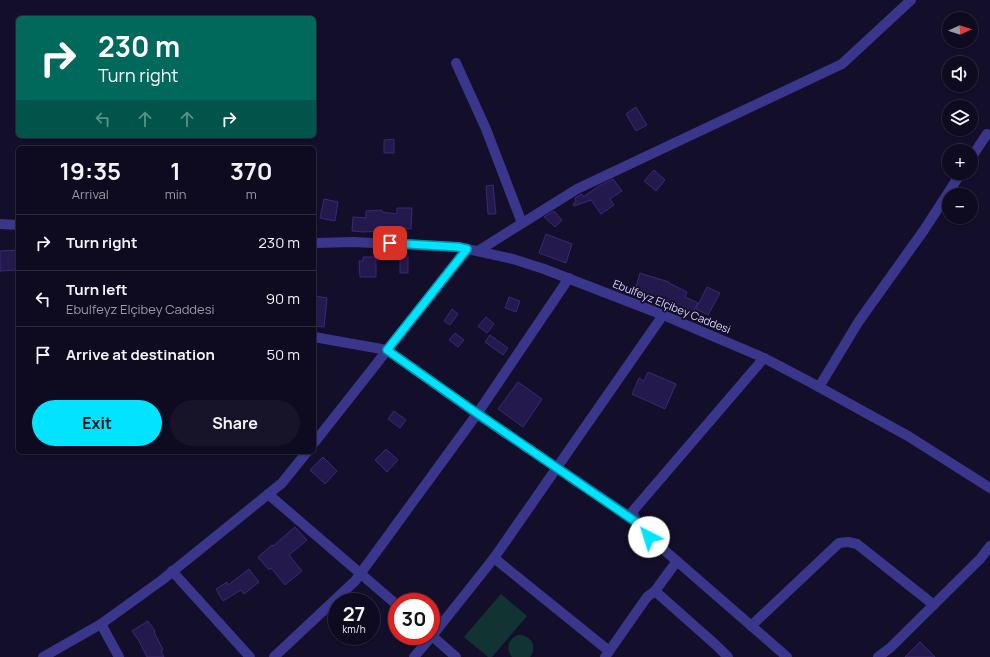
<!DOCTYPE html>
<meta charset="utf-8">
<style>
body{margin:0;font-family:Manrope,sans-serif;background:#171328;color:#f1f3f6;height:100vh;display:flex;flex-direction:column;font-size:15px;white-space:nowrap}
*{box-sizing:border-box;margin:0}
p{font-size:13px;color:#9b9aa4}
.icon{flex:none;width:22px;height:22px;fill:none;stroke:currentColor;stroke-width:2;stroke-linecap:round;stroke-linejoin:round}
.map{position:relative;flex:1;overflow:hidden}
.sheet{position:absolute;left:16px;top:146px;width:300px;height:308px;display:flex;flex-direction:column;background:#0e0a1f;border-radius:6px;box-shadow:0 1px 3px #0004,0 0 0 1px #2e2b3d}
.sheet>*{flex:none}
.hud{position:absolute;left:16px;top:16px;width:300px;height:122px;border-radius:6px;box-shadow:0 1px 3px #0004,0 0 0 1px #2e2b3d;background:#00695c;color:#fff;overflow:hidden}
.needle{width:26px;rotate:87deg}
.buttons{position:absolute;left:942px;top:12px;display:grid;gap:8px}
.buttons a{display:grid;place-items:center;width:36px;height:36px;border-radius:50%;background:#0e0a1f;box-shadow:0 1px 3px #0004,0 0 0 1px #2e2b3d;font-size:20px}
.speed{position:absolute;left:328px;top:593px;display:flex;gap:8px;font-size:20px;font-weight:700;text-align:center}
.speed>*{display:grid;place-content:center;width:52px;height:52px;border-radius:50%;background:#0e0a1f;box-shadow:0 1px 3px #0004,0 0 0 1px #2e2b3d;line-height:1}
.speed small{font-size:10px;font-weight:400}
.speed .limit{border:6px solid #d22;background:#fff;color:#111}
.pin{position:absolute;display:grid;place-items:center;width:34px;height:34px;color:#fff;margin:-17px;border-radius:8px;box-shadow:0 2px 6px #0006}
.me{position:absolute;width:44px;margin:-22px;rotate:320deg;stroke-linejoin:round;filter:drop-shadow(0 0 3px #0008)}
.turn{display:flex;align-items:center;gap:14px;height:84px;padding:0 16px;font-size:18px}
.turn .icon{width:52px;height:52px;stroke-width:2.5}
.turn b{display:block;font-size:28px;line-height:34px}
.lanes{display:flex;align-items:center;height:38px;padding:0 16px;background:#0003;justify-content:center;gap:20px;direction:ltr}
.lanes .off{opacity:.35}
.eta{display:flex;justify-content:space-evenly;align-items:center;height:68px;text-align:center}
.eta b{font-size:24px;font-weight:700;line-height:28px}
.action{display:flex;gap:8px;margin-top:auto;padding:8px 16px}
.action a{flex:1;height:46px;border-radius:24px;background:#02e3ff;color:#111;font-size:16px;font-weight:700;line-height:46px;text-align:center}
.action a+a{background:#171328;color:#f1f3f6}
ul{padding:0;list-style:none}
li{display:flex;align-items:center;gap:12px;height:56px;padding:0 16px;border-top:1px solid #2e2b3d}
li div{flex:1}
li b{display:block;font-size:15px}
li em{font-style:normal}
.map>svg:first-child{display:block}
.green{fill:#113433}
.building{fill:#24194c;stroke:#3a2979}
.lines{fill:none;stroke-linecap:round;stroke-linejoin:round}
.minor{stroke:#3a368b;stroke-width:10}
.tertiary{stroke:#3a368b;stroke-width:10}
.route-casing{stroke:#0194a6;stroke-width:10}
.route{stroke:#02e3ff;stroke-width:7}
.labels{text-anchor:middle;dominant-baseline:central;stroke-width:3.5;stroke-linejoin:round;paint-order:stroke}
.street-label{font-size:11px;fill:#dcd6ff;stroke:#130e29}
</style>
<div class="map">
<svg width="990" height="657" viewBox="0 0 990 657">
<rect width="100%" height="100%" fill="#130e29"/>
<g class="green">
<polygon points="501,594 527,616 492,657 488,657 464,637"/>
<path d="M518,635C531,634 538,647 530,657H512C505,649 508,639 518,635Z"/>
</g>
<g class="building">
<polygon points="636,107 647,125 636,131 626,114"/>
<polygon points="394,139 394,153 384,153 384,140"/>
<polygon points="654,170 665,180 656,191 644,181"/>
<polygon points="613,179 622,191 610,199 614,205 601,214 591,200 574,206 573,204 576,202 575,198 582,194 583,197 599,186"/>
<polygon points="493,185 496,214 488,214 486,186"/>
<polygon points="324,199 338,202 335,221 320,218"/>
<polygon points="397,208 412,208 411,229 395,228 394,234 382,233 383,231 363,232 352,231 353,217 366,218 366,211 382,210 382,212 397,214"/>
<polygon points="554,211 562,220 555,227 544,217"/>
<polygon points="546,234 572,244 566,263 539,253"/>
<polygon points="18,250 18,270 0,271 0,251"/>
<polygon points="363,257 376,257 376,277 360,277 359,261 363,261"/>
<rect x="400" y="257" width="8" height="16"/>
<polygon points="640,273 669,282 669,283 687,292 685,297 698,303 691,316 666,304 668,301 635,291"/>
<polygon points="707,287 720,293 708,315 696,309"/>
<polygon points="315,296 327,298 324,327 314,326"/>
<polygon points="509,297 520,301 516,312 505,308"/>
<polygon points="452,309 458,314 450,325 444,321"/>
<polygon points="486,317 494,324 487,333 478,326"/>
<polygon points="455,333 464,340 458,347 449,340"/>
<polygon points="490,335 508,348 503,355 485,342"/>
<polygon points="648,372 676,384 665,409 632,394 639,378 644,381"/>
<polygon points="518,382 542,399 523,427 498,409"/>
<polygon points="394,411 406,420 400,428 388,419"/>
<polygon points="386,449 398,460 387,472 375,460"/>
<polygon points="323,457 337,471 325,484 310,470"/>
<polygon points="295,527 307,540 289,555 302,571 285,585 271,568 269,570 258,557 272,545 273,546"/>
<polygon points="249,569 259,582 244,594 241,590 223,601 216,589 227,582 228,585"/>
<polygon points="148,621 155,631 154,632 163,650 161,651 164,657 147,657 139,641 132,631"/>
<polygon points="920,642 935,657 905,657"/>
</g>
<g class="lines">
<g class="minor">
<polyline points="456,63 486,129 522,223"/>
<polyline points="971,158 987,134"/>
<polyline points="478,251 577,189 842,64 911,0"/>
<polyline points="314,337 387,350 477,414 636,521"/>
<polyline points="764,358 632,512 640,529 787,657"/>
<polyline points="819,387 859,321 924,230 961,173"/>
<polyline points="314,443 467,249"/>
<polyline points="268,494 397,605"/>
<polyline points="494,558 609,651"/>
<polyline points="172,571 250,657"/>
<polyline points="655,591 717,646 728,657"/>
<polyline points="751,626 839,543 848,542 857,544 934,605"/>
<polyline points="431,635 456,657"/>
<polyline points="43,657 101,624"/>
<polyline points="119,657 101,624 162,580 282,483 307,452"/>
<polyline points="274,657 355,581 477,414 569,278"/>
<polyline points="414,657 432,636 494,558 663,315"/>
<polyline points="605,657 647,597 655,591 677,561"/>
<polyline points="878,657 890,648 980,559 990,546"/>
</g>
<g class="tertiary">
<polyline points="0,224 18,225"/>
<polyline points="314,243 353,242 458,247 513,259 544,269 663,315 764,358 808,381 908,436 990,488"/>
</g>
</g>
<g class="lines">
<defs>
<polyline id="route" points="390,243 458,247 467,249 387,350 478,414 636,522 640,529 649,537"/>
</defs>
<use href="#route" class="route-casing"/>
<use href="#route" class="route"/>
</g>
<g class="labels">
<g class="street-label">
<text transform="translate(672 306) rotate(22)">Ebulfeyz Elçibey Caddesi</text>
</g>
</g>
</svg>
<div class="buttons">
<a><svg class="needle" viewBox="-14 -14 28 28"><path d="M0-13l5 13h-10z" fill="#e53935"/><path d="M0 13l5-13h-10z" fill="#9b9aa4"/></svg></a>
<a><svg class="icon" aria-label="sound" viewBox="0 0 24 24"><path d="M4 9h4l5-4v14l-5-4H4zM17 9q2 3 0 6"/></svg></a>
<a><svg class="icon" aria-label="layers" viewBox="0 0 24 24"><path d="M12 4l9 5-9 5-9-5zM3 14l9 5 9-5"/></svg></a>
<a>+</a>
<a>−</a>
</div>
<div class="speed"><div>27<small>km/h</small></div><div class="limit">30</div></div>
<div class="pin" style="left:390px;top:243px;background:#d93025"><svg class="icon" aria-label="arrive" viewBox="0 0 24 24"><path d="M6 21V4h12l-3 4 3 4H6"/></svg></div>
<svg class="me" style="left:649px;top:537px" viewBox="-20 -20 40 40"><circle r="19" fill="#fff"/><path d="M0-13L10 11 0 6-10 11z" fill="#02e3ff"/></svg>
<div class="hud">
<div class="turn"><svg class="icon" aria-label="right" viewBox="0 0 24 24"><path d="M7 20v-9h11M14 6l5 5-5 5"/></svg><div><b>230 m</b>Turn right</div></div>
<div class="lanes"><svg class="icon off" aria-label="left" viewBox="0 0 24 24"><path d="M17 20v-9H6M10 6l-5 5 5 5"/></svg><svg class="icon off" aria-label="ahead" viewBox="0 0 24 24"><path d="M12 20V5M6 11l6-6 6 6"/></svg><svg class="icon off" aria-label="ahead" viewBox="0 0 24 24"><path d="M12 20V5M6 11l6-6 6 6"/></svg><svg class="icon" aria-label="right" viewBox="0 0 24 24"><path d="M7 20v-9h11M14 6l5 5-5 5"/></svg></div>
</div>
<section class="sheet">
<div class="eta">
<div><b>19:35</b><p>Arrival</p></div>
<div><b>1</b><p>min</p></div>
<div><b>370</b><p>m</p></div>
</div>
<ul>
<li><svg class="icon" aria-label="right" viewBox="0 0 24 24"><path d="M7 20v-9h11M14 6l5 5-5 5"/></svg><div><b>Turn right</b></div><em>230 m</em></li>
<li><svg class="icon" aria-label="left" viewBox="0 0 24 24"><path d="M17 20v-9H6M10 6l-5 5 5 5"/></svg><div><b>Turn left</b><p>Ebulfeyz Elçibey Caddesi</p></div><em>90 m</em></li>
<li><svg class="icon" aria-label="arrive" viewBox="0 0 24 24"><path d="M6 21V4h12l-3 4 3 4H6"/></svg><div><b>Arrive at destination</b></div><em>50 m</em></li>
</ul>
<div class="action"><a>Exit</a><a>Share</a></div>
</section>
</div>
